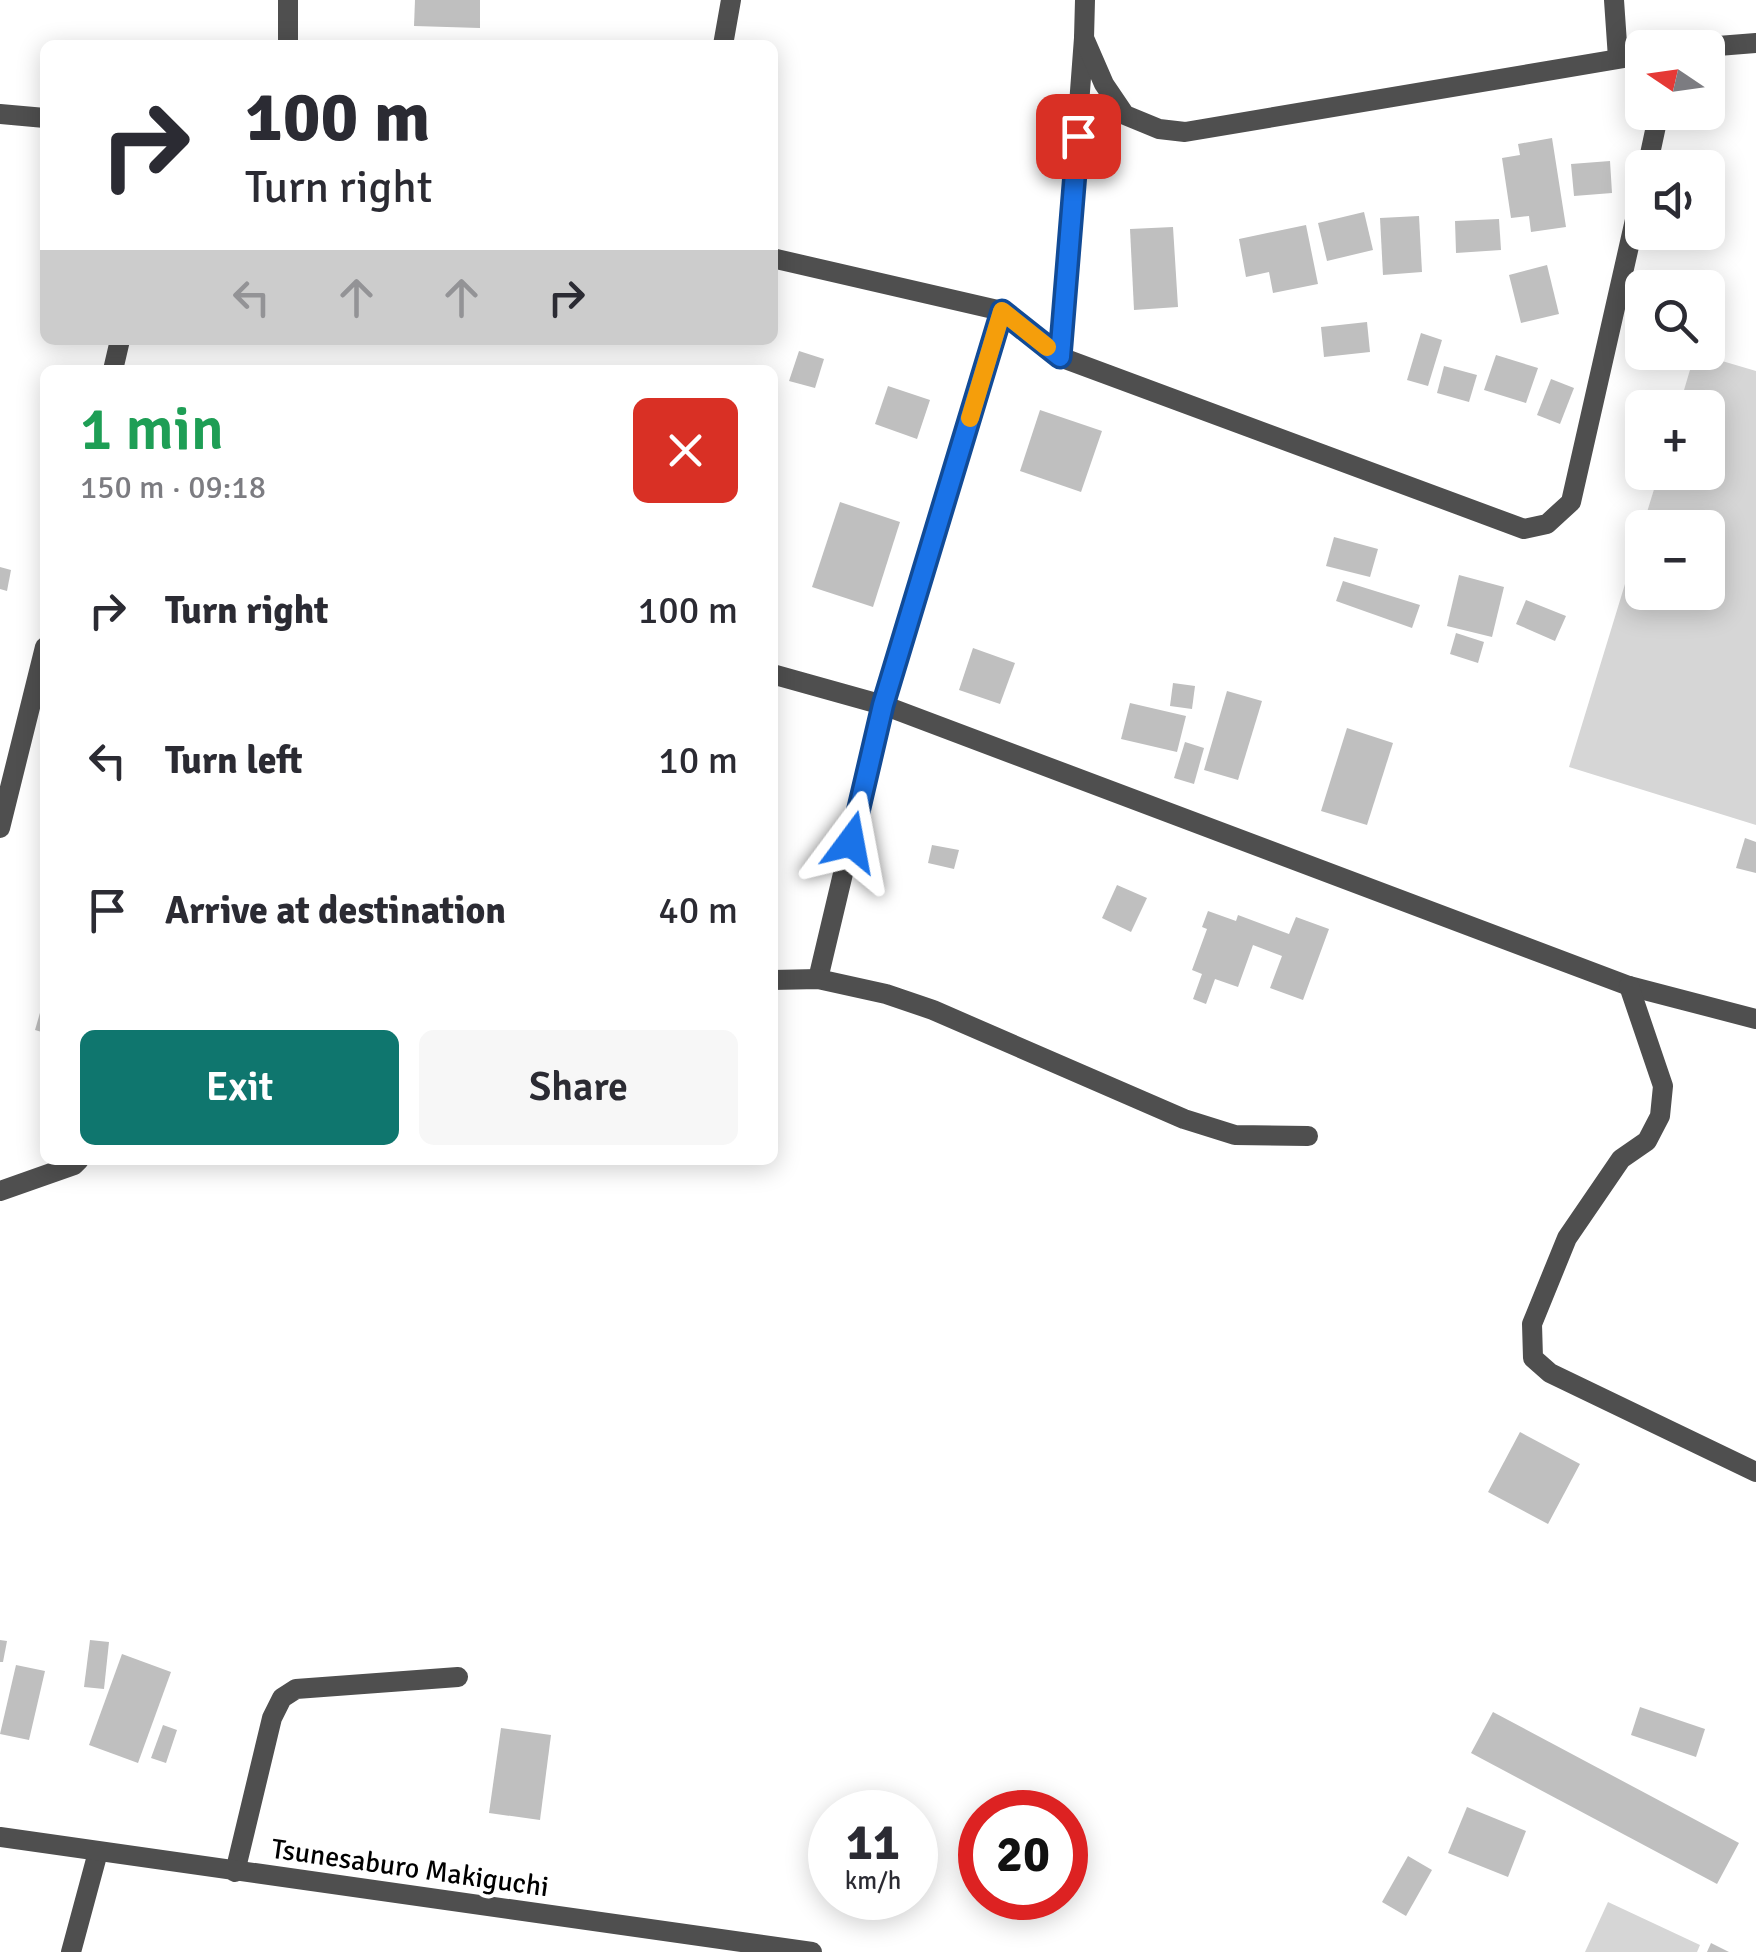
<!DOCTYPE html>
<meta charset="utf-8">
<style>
body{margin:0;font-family:Signika,sans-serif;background:#f7f7f7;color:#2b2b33;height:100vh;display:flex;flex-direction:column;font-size:38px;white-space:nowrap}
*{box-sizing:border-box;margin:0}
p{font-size:32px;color:#7c7c81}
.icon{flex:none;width:55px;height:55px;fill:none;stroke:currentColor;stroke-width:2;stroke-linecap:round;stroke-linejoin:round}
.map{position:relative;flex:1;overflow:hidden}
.side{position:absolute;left:40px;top:365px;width:738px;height:800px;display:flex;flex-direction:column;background:#fff;border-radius:15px;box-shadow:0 5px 25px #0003}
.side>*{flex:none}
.hud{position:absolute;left:40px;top:40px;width:738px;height:305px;border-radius:15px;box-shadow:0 5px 25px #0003;background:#fff;color:#2b2b33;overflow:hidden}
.needle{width:65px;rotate:283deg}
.tools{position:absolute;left:1625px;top:30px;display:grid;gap:20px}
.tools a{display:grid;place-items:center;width:100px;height:100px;border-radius:15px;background:#fff;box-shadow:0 5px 25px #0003;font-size:50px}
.speed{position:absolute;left:808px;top:1790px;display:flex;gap:20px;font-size:50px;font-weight:700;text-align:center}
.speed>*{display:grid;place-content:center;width:130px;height:130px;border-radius:50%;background:#fff;box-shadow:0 5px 25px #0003;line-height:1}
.speed small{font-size:25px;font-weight:400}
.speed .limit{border:15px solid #d22;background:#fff;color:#111}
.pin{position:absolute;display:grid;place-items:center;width:85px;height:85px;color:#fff;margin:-42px;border-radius:20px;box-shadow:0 5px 15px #0006}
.me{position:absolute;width:110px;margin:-55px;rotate:13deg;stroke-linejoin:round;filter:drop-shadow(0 0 8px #0008)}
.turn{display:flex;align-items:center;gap:35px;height:210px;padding:0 40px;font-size:45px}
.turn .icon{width:130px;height:130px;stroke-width:2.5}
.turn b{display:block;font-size:70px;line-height:85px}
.lanes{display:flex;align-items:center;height:95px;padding:0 40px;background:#0003;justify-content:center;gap:50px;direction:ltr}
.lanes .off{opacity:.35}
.round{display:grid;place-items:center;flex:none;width:105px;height:105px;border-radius:15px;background:#f7f7f7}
.summary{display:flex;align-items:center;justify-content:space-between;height:170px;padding:0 40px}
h1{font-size:60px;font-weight:600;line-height:75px;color:#1e9e55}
.button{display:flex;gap:20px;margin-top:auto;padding:20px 40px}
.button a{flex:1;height:115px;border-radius:15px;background:#0f766e;color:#fff;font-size:40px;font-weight:600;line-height:115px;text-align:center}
.button a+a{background:#f7f7f7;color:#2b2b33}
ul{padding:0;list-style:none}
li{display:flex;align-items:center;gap:30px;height:150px;padding:0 40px}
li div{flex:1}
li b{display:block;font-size:38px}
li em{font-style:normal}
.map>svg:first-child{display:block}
.green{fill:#d6d6d6;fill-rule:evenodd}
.building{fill:#bfbfbf}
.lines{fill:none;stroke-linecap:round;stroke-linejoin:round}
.service{stroke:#4f4f4f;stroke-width:20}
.minor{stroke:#4f4f4f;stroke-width:20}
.tertiary{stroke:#4f4f4f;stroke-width:20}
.route-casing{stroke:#114b97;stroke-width:25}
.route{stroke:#1a73e8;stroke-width:18}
.slow{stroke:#f59e0b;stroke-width:18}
.labels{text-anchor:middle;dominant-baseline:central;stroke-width:8;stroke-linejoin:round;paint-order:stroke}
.street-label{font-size:28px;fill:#000;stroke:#fff}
</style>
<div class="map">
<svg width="1756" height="1952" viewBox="0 0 1756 1952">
<rect width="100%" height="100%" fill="#fff"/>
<g class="green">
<path d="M1695,353L1756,371V825L1569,767L1659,473L1708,472V408L1679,407ZM1642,528H1708V592H1642Z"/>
<polygon points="1608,1902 1700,1945 1697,1952 1585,1952"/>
</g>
<g class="building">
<polygon points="415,0 480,0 480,28 414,26"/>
<polygon points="1552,138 1566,227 1531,232 1529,216 1511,218 1502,158 1520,155 1518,144"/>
<polygon points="1610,161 1612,193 1574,196 1571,164"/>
<polygon points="1364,212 1373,250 1327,261 1318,223"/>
<polygon points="1419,216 1422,272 1383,275 1380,218"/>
<polygon points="1499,219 1501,250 1456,253 1455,221"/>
<polygon points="1306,225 1318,284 1273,293 1269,272 1246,277 1239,239"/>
<polygon points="1173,227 1178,307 1134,310 1130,229"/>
<polygon points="1547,265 1559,314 1521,323 1509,275"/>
<polygon points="1367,322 1370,352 1324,357 1321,327"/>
<polygon points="1421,333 1442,340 1428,386 1407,380"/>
<polygon points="799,351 824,359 815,388 789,381"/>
<polygon points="1496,355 1538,368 1526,403 1484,390"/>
<polygon points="1444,366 1477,375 1469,402 1437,393"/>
<polygon points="1551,379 1574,388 1560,424 1537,415"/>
<polygon points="888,386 930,400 917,439 875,424"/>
<polygon points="1040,410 1102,431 1081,492 1020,471"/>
<polygon points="840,502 900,522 873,607 812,587"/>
<polygon points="1334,537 1378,549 1370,577 1326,566"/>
<polygon points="0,567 11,570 7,591 0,589"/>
<polygon points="1459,575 1504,587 1492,637 1447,626"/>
<polygon points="1343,581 1420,605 1412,628 1336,601"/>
<polygon points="1526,600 1566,616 1555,641 1516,624"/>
<polygon points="1456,633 1484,642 1478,663 1450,654"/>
<polygon points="973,648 1015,663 1000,704 959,690"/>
<polygon points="1173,683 1195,686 1192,709 1170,706"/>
<polygon points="1227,691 1262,701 1238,780 1204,770"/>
<polygon points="1130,703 1186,716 1177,752 1121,739"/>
<polygon points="1347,728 1393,743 1367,825 1321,811"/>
<polygon points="1185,742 1204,748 1194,784 1174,778"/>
<polygon points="1745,838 1756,842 1756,873 1736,868"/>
<polygon points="932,845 959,850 954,869 928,863"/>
<polygon points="1117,885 1147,898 1131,932 1102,918"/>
<polygon points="1208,911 1236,921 1238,915 1289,934 1296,917 1329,929 1303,1000 1270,988 1282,956 1253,945 1238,987 1215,979 1206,1004 1193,999 1202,974 1192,970 1207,929 1202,927"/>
<polygon points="44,999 45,1000 45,1033 35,1030"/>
<polygon points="1520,1432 1580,1464 1548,1524 1488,1492"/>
<polygon points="0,1640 7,1641 3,1662 0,1662"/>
<polygon points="90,1640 109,1642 104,1689 84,1687"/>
<polygon points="122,1654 171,1672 138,1763 89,1745"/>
<polygon points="16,1665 45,1671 29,1740 0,1734"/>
<polygon points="1640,1707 1705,1729 1696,1757 1631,1735"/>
<polygon points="1493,1712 1739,1843 1717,1884 1471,1753"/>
<polygon points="163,1725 177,1730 166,1763 151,1758"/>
<polygon points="501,1728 551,1735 540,1820 489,1813"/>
<polygon points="1467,1807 1526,1831 1508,1877 1448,1853"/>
<polygon points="1408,1856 1432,1870 1406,1916 1382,1902"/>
<polygon points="1711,1943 1729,1952 1707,1952"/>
</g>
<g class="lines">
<g class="service">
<polyline points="288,0 288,45"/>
<polyline points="723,45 731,0"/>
<polyline points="0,114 45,118"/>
<polyline points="1647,168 1659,112"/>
<polyline points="772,258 1002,311 1060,357 1524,529 1547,524 1571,502 1642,189"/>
<polyline points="1060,357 1084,38"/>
<polyline points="818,979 883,705 1002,311"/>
<polyline points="772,980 818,979 886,994 933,1010 1184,1119 1235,1135 1308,1136"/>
<polyline points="0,1191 74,1165 79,1160"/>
<polyline points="235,1872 272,1718 282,1698 296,1689 458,1677"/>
<polyline points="71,1952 98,1852"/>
</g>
<g class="minor">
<polyline points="1085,0 1084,38 1104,84 1125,115 1159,129 1185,132 1642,55"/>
<polyline points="1614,0 1618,58"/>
<polyline points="1693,48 1756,43"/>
<polyline points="113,370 120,340"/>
<polyline points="772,674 883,705 1629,986 1756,1019"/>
<polyline points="0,828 45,647"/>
<polyline points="1629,986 1663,1086 1660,1116 1647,1141 1621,1159 1567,1238 1532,1324 1533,1358 1550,1373 1756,1472"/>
</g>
<polyline class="tertiary" points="0,1837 812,1952"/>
</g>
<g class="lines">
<defs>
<polyline id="route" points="851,842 883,705 1002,311 1060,357 1078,136"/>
</defs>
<use href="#route" class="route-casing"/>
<use href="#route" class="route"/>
<polyline class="slow" points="970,418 1002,311 1047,347"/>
</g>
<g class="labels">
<g class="street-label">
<text transform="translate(410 1868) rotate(8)">Tsunesaburo Makiguchi</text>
</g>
</g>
</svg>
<div class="tools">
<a><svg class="needle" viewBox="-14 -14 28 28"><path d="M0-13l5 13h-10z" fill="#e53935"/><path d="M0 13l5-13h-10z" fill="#7c7c81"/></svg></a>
<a><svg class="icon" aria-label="sound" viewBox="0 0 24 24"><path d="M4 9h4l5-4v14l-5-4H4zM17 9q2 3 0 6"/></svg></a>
<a><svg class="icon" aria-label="search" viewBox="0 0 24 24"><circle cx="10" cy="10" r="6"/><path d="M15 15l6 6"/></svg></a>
<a>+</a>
<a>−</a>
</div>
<div class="speed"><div>11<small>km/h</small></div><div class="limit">20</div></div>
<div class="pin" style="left:1078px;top:136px;background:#d93025"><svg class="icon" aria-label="arrive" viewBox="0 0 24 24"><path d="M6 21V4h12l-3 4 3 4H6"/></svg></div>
<svg class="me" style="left:851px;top:842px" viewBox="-20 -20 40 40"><path d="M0-17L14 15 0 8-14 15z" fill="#1a73e8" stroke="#fff" stroke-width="4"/></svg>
<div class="hud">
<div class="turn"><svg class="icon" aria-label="right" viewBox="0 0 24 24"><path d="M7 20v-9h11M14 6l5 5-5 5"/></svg><div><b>100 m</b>Turn right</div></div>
<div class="lanes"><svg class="icon off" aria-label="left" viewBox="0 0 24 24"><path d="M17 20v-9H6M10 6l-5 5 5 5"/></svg><svg class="icon off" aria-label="ahead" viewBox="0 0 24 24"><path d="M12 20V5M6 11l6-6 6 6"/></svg><svg class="icon off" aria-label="ahead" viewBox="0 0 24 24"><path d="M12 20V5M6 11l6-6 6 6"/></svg><svg class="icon" aria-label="right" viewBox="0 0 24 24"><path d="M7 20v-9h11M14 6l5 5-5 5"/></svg></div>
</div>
<section class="side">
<div class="summary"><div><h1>1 min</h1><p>150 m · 09:18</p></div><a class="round" style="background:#d93025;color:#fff"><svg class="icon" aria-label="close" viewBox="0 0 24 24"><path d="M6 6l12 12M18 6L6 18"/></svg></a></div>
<ul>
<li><svg class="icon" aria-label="right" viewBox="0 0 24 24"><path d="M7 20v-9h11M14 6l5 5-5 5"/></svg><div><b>Turn right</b></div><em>100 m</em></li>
<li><svg class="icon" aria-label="left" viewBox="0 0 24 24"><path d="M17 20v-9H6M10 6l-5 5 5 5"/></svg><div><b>Turn left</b></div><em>10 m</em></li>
<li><svg class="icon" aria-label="arrive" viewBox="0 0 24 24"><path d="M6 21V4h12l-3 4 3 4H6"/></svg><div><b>Arrive at destination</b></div><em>40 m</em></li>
</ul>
<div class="button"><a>Exit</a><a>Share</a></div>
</section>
</div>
